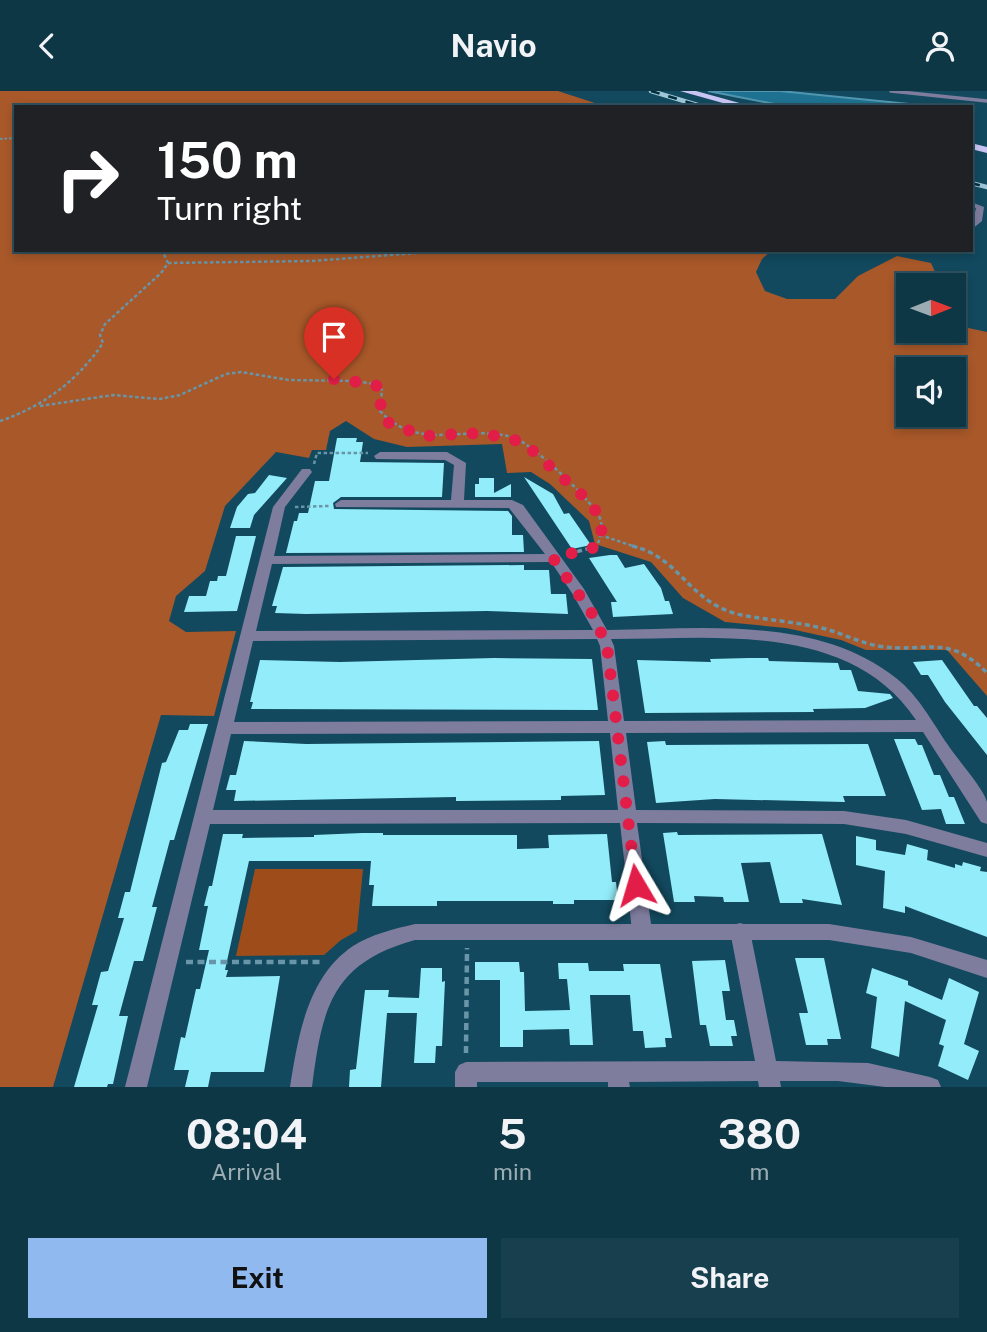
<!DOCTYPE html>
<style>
body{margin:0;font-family:"Public Sans",sans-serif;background:#173f4d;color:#f1f3f6;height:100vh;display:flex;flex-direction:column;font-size:26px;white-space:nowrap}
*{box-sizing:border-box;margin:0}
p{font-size:23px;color:#9bacb3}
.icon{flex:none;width:38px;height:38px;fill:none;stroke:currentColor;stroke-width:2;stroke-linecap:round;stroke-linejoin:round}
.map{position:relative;height:996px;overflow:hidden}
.panel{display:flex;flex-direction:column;background:#0e3746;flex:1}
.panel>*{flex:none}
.guide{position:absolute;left:14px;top:14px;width:959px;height:147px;border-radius:0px;box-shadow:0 4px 10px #0003,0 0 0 2px #2e515f;background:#202124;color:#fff;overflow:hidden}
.needle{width:46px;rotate:89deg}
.tools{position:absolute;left:896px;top:182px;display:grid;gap:14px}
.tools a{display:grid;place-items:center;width:70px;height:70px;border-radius:0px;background:#0e3746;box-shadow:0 4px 10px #0003,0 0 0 2px #2e515f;font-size:35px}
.pin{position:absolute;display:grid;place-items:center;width:60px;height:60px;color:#fff;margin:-72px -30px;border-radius:50% 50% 50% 0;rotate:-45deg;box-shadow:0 0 7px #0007}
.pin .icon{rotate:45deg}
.me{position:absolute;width:77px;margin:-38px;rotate:353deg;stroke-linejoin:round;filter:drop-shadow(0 0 5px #0008)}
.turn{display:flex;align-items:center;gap:24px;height:147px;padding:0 28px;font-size:32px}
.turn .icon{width:91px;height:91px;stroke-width:2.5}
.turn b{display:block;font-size:49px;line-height:60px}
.eta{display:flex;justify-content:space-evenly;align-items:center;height:119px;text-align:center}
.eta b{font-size:42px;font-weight:700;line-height:49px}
.cta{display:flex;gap:14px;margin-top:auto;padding:14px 28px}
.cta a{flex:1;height:80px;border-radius:0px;background:#90b9f0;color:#111;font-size:28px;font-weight:700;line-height:80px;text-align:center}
.cta a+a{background:#173f4d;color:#f1f3f6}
header{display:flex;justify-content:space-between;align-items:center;height:91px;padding:0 28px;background:#0e3746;font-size:32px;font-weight:700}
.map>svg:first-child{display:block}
.green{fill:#9e4d1a}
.forest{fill:#a85829;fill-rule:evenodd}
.water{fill:#1e7190;stroke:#5196b0;stroke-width:2}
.building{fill:#93ecfa}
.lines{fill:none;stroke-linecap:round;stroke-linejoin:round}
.path-far3{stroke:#6895a8;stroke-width:2;stroke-dasharray:2.5 2;stroke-linecap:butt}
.path-far2{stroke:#6895a8;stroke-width:2.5;stroke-dasharray:3.5 2.5;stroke-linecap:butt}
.path-far1{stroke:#6895a8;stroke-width:3.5;stroke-dasharray:5 3.5;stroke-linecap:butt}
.path{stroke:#6895a8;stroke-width:4.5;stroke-dasharray:7 4.5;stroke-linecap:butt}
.service{stroke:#7f7d9e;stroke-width:3.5}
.minor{fill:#7f7d9e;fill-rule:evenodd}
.tertiary{fill:#7f7d9e;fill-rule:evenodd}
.trunk{fill:#c8c4f4;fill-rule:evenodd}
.rail-casing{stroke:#9ec6d7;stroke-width:4.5}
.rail{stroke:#002e3e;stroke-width:2.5;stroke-dasharray:9;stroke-linecap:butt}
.route{stroke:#e11d48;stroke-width:12;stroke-dasharray:0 21.6}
</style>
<header><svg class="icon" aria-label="back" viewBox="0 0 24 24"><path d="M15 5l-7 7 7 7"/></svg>Navio<svg class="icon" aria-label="person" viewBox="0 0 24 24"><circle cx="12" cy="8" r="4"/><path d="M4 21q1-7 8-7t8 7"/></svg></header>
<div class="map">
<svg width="987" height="996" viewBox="0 0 987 996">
<rect width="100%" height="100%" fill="#12495e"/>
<polygon class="green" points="255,778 363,778 357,840 341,849 324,864 236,865"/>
<path class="forest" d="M0,0H558L607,16H16V159H772L762,168L756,181L765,200L787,208H835L858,185L897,165L931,172L941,194H908V240H954V224L959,235L987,241V605L947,559H866L841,549L786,537L725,531L683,507L651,471L595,453L589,430L550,393L531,381L507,382L502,353L407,356L374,348L346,330L330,340L326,359H312L309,367L276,361L225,415L205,480L176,505L169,530L186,541L236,540L214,625L161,624L53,996H0ZM908,278H954V324H908Z"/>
<polygon class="water" points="708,0 780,0 939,16 790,16"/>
<g class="building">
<polygon points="337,347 357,347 356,351 363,351 360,371 444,372 442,406 341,406 333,412 334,418 508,420 512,425 512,444 523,444 524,461 286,462 294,430 297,430 299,422 308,422 315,390 329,390"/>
<polygon points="269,384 287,387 254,424 250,437 230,437 237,416 248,403 255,402"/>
<polygon points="524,386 553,403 564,423 569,422 591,454 572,458"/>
<polygon points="479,387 494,387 494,402 511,393 511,406 475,406 475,393 479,393"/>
<polygon points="236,445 256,445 237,520 184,521 189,505 206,505 210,490 217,490 218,485 226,485"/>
<polygon points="610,464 617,464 625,477 644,473 661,497 665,510 669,510 673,523 613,526 611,511 617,511 589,467"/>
<polygon points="524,474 524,479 549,479 551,503 566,503 568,523 487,520 306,523 275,522 277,515 272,515 283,476"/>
<polygon points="494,567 592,568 598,619 251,618 253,611 250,611 260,569 340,571"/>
<polygon points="749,567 768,567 769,570 838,572 840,579 851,579 858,600 890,603 893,607 865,617 813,618 814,621 645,622 637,569 711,571 710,568"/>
<polygon points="942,569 974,615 977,615 987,627 987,664 945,611 928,584 921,584 913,571"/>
<polygon points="190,633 208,633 174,749 170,749 152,816 157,816 143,870 134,870 119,925 128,925 113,993 108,993 107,996 74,996 98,914 92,914 101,881 108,880 124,827 118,827 125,801 130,801 162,672 166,671 179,639 188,639"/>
<polygon points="894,648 915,648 918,654 922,654 934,684 940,684 949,706 954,706 965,733 946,733 941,718 922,719"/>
<polygon points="244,650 306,653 599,650 605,704 561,705 561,709 456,710 456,706 234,710 236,699 226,699 230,684 236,684"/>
<polygon points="665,650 666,654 868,653 886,705 843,705 845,711 715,708 656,712 647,651"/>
<polygon points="677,741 678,744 822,743 842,814 802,808 803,812 780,812 770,771 741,772 749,811 724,811 723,806 694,805 695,811 674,811 663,742"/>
<polygon points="362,742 383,742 383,744 517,744 517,758 549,757 548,744 607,743 612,791 616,791 618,809 574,809 574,813 553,813 553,810 437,810 437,815 372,815 374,794 369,794 371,770 249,770 225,879 228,879 226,886 280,885 264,981 211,981 208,996 185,996 189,979 174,979 181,946 185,947 196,898 200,898 209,859 199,859 208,815 204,815 209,795 212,795 223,743 243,743 242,747 314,746 314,744"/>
<polygon points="856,745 876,749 876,759 905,764 907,753 928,759 927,769 955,777 955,773 962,775 963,771 981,776 980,780 987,781 987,846 905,815 905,822 883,817 885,780 856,774"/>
<polygon points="795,867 824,867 841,948 827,948 828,954 806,954 799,922 808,922"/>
<polygon points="725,869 730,900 722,900 726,929 734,929 737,945 731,945 733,955 710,955 706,934 700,934 692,870"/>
<polygon points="475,871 519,871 520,881 524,881 525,920 570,919 567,888 559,888 558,872 588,872 589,880 624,880 623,873 660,873 672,947 665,947 666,956 645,957 643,940 633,940 630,904 590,904 593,954 570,954 569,938 523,939 523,956 500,956 500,889 475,889"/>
<polygon points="421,877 442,877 442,891 445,890 442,955 436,955 435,972 414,972 417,922 387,922 381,996 349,996 350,979 356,978 365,899 389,899 388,906 419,907"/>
<polygon points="872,877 908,890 908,894 942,909 949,887 979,901 964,953 979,960 968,989 938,975 944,955 939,953 946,929 905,910 899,966 871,957 877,906 866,902"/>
</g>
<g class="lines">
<polyline class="path-far3" points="0,48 16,47"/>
<g class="path-far2">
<polyline points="899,160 902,159"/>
<polyline points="168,172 312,170 456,159"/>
<path d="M40,315L113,304L160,308L180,304L226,283L241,281L289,289L355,290L374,293L382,299L380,320C420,362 463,333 512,346C531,351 589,407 599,425C604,435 600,446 597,456L594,457"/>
<path d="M0,330C44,315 77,290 103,252L100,244L105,233L161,182L168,172L162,159"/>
<polyline points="314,373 317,362 368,362"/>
<polyline points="295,416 329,415"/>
<polyline points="600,444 639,457"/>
</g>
<g class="path-far1">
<path d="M632,455C680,466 688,510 737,523C763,529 791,530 817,536C838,540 857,551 878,555C925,563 947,541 987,582"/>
<polyline points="569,463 597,455"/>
</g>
<g class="path">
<polyline points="186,871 322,871"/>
<polyline points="466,962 467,857"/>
</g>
<polyline class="service" points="891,0 987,10"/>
<g class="minor">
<polygon points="971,111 984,116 982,130 971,139 976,117 971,116"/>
<path d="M380,361H447L466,372L464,409H512L523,414L584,498L607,539C701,538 817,524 896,587C919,605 932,631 948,654C957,668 984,698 987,711C987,718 987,726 987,733L981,731L923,641L626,642L636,719L844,720L906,729L987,752V766L906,743L844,733L637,732L652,840L649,846L642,848L635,846L632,840L620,732L210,733L147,996H125L273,416L302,378H310L312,381L285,416L274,465L545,463L509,417L336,416L335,413L341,409H451L454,374L445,369L376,368L374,365ZM551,471L572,502L593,539L256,540L272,473ZM597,548L600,555L608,630L234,631L253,550ZM611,548C714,548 850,530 916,629L624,630L614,555ZM610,642L618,719H213L231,643Z"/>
<polygon points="740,832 747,834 750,840 776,970 868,972 930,986 938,989 941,996 885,996 838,990 780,990 781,996 759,996 758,990 629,991 630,996 608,996 608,991 477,991 477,996 455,996 455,981 459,974 466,971 755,970 730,840 733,834"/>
</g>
<path class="tertiary" d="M415,833H829L911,846L987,869V887L911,862L829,849H415C331,872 322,918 312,996H290C298,946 307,886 353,855C372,843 394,838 415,833Z"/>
<g class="trunk">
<polygon points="680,0 696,0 754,16 737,16"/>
<polygon points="971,52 987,56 987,62 971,58"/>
</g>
<defs>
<g id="rail">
<polyline points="651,0 704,16"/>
<polyline points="971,92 987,96"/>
</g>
</defs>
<use href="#rail" class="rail-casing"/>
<use href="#rail" class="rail"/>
</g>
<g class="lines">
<polyline class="route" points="334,288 374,293 382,299 380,320 387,331 423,345 482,342 523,351 593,414 602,437 597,456 553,467 593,524 607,555 636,794"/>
</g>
</svg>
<div class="tools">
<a><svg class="needle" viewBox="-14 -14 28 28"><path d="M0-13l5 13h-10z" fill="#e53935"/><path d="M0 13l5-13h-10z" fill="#9bacb3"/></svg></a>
<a><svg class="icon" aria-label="sound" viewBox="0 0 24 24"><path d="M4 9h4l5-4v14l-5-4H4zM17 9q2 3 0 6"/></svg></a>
</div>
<div class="pin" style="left:334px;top:288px;background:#d93025"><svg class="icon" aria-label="arrive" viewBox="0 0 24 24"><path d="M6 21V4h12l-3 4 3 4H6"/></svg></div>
<svg class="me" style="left:636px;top:794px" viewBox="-20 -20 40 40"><path d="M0-17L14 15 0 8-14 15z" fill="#e11d48" stroke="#fff" stroke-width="4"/></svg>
<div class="guide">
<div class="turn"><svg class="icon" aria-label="right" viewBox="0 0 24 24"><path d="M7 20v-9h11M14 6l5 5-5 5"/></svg><div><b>150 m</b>Turn right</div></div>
</div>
</div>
<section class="panel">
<div class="eta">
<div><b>08:04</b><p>Arrival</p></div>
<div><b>5</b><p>min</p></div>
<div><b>380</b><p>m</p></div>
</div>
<div class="cta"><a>Exit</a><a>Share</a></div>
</section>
